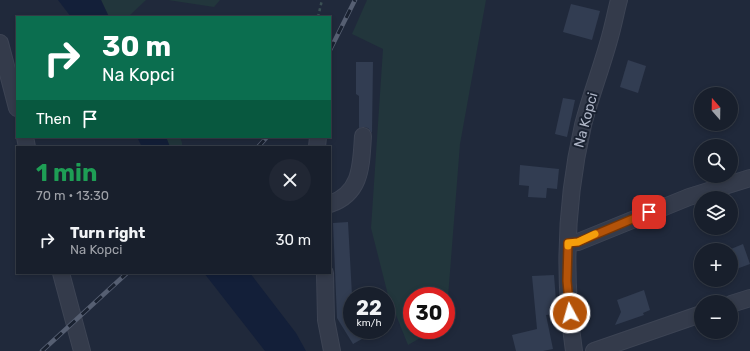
<!DOCTYPE html>
<meta charset="utf-8">
<style>
body{margin:0;font-family:Rubik,sans-serif;background:#212734;color:#f1f3f6;height:100vh;display:flex;flex-direction:column;font-size:15px;white-space:nowrap}
*{box-sizing:border-box;margin:0}
p{font-size:13px;color:#9fa2a9}
.icon{flex:none;width:22px;height:22px;fill:none;stroke:currentColor;stroke-width:2;stroke-linecap:round;stroke-linejoin:round}
.map{position:relative;flex:1;overflow:hidden}
.details{position:absolute;left:16px;top:146px;width:315px;height:128px;display:flex;flex-direction:column;background:#181f2c;border-radius:0px;box-shadow:0 2px 6px #0003,0 0 0 1px #363d48}
.details>*{flex:none}
.guide{position:absolute;left:16px;top:16px;width:315px;height:122px;border-radius:0px;box-shadow:0 2px 6px #0003,0 0 0 1px #363d48;background:#0b6e4f;color:#fff;overflow:hidden}
.needle{width:26px;rotate:340deg}
.fabs{position:absolute;left:694px;top:87px;display:grid;gap:8px}
.fabs a{display:grid;place-items:center;width:44px;height:44px;border-radius:50%;background:#181f2c;box-shadow:0 2px 6px #0003,0 0 0 1px #363d48;font-size:20px}
.speed{position:absolute;left:343px;top:287px;display:flex;gap:8px;font-size:20px;font-weight:700;text-align:center}
.speed>*{display:grid;place-content:center;width:52px;height:52px;border-radius:50%;background:#181f2c;box-shadow:0 2px 6px #0003,0 0 0 1px #363d48;line-height:1}
.speed small{font-size:10px;font-weight:400}
.speed .limit{border:6px solid #d22;background:#fff;color:#111}
.pin{position:absolute;display:grid;place-items:center;width:34px;height:34px;color:#fff;margin:-17px;border-radius:8px;box-shadow:0 2px 6px #0006}
.me{position:absolute;width:44px;margin:-22px;rotate:354deg;stroke-linejoin:round;filter:drop-shadow(0 0 3px #0008)}
.turn{display:flex;align-items:center;gap:14px;height:84px;padding:0 20px;font-size:18px}
.turn .icon{width:52px;height:52px;stroke-width:2.5}
.turn b{display:block;font-size:28px;line-height:34px}
.then{display:flex;align-items:center;height:38px;padding:0 20px;background:#0003;gap:8px;font-size:15px}
.round{display:grid;place-items:center;flex:none;width:42px;height:42px;border-radius:21px;background:#212734}
.head{display:flex;align-items:center;justify-content:space-between;height:68px;padding:0 20px}
h1{font-size:24px;font-weight:700;line-height:30px;color:#1e9e55}
ul{padding:0;list-style:none}
li{display:flex;align-items:center;gap:12px;height:52px;padding:0 20px}
li div{flex:1}
li b{display:block;font-size:15px}
li em{font-style:normal}
.map>svg:first-child{display:block}
.green{fill:#22363c}
.water{fill:#131f39}
.building{fill:#323d52}
.lines{fill:none;stroke-linecap:round;stroke-linejoin:round}
.minor-casing{stroke:#3d4454;stroke-width:18}
.path{stroke:#3b5054;stroke-width:2.5;stroke-dasharray:3 3;stroke-linecap:butt}
.minor{stroke:#343b4b;stroke-width:16}
.rail-casing{stroke:#565f72;stroke-width:4.5}
.rail{stroke:#192130;stroke-width:3;stroke-dasharray:9;stroke-linecap:butt}
.route-casing{stroke:#753606;stroke-width:10}
.route{stroke:#b45309;stroke-width:7}
.slow{stroke:#f59e0b;stroke-width:7}
.labels{text-anchor:middle;dominant-baseline:central;stroke-width:4;stroke-linejoin:round;paint-order:stroke}
.street-label{font-size:14px;fill:#afb6c7;stroke:#192130}
</style>
<div class="map">
<svg width="750" height="351" viewBox="0 0 750 351">
<rect width="100%" height="100%" fill="#20293b"/>
<g class="green">
<polygon points="101,0 146,0 130,15 130,17 109,17"/>
<polygon points="168,0 220,0 214,7"/>
<polygon points="367,0 486,0 460,144 446,323 446,296 412,296 412,330 434,330 408,345 388,295 371,228 383,49 352,34"/>
<polygon points="166,137 180,137 182,143 182,147 170,147"/>
</g>
<g class="water">
<polygon points="58,0 101,0 109,17 71,17"/>
<polygon points="137,137 166,137 170,147 142,147"/>
<polygon points="204,273 250,273 296,333 306,351 265,351"/>
</g>
<g class="building">
<polygon points="571,4 600,11 592,40 563,32"/>
<polygon points="628,60 646,66 638,93 620,87"/>
<polygon points="356,62 373,62 372,133 368,128 363,127 359,128 359,96 356,94"/>
<polygon points="563,98 575,100 567,137 555,134"/>
<polygon points="520,165 559,169 557,189 547,188 546,198 528,197 529,186 519,185"/>
<polygon points="348,222 352,295 352,330 378,330 353,344 337,318 333,223"/>
<polygon points="743,244 750,264 731,271 731,249"/>
<polygon points="554,275 557,314 546,315 553,349 543,351 516,351 512,335 537,329 532,276"/>
<polygon points="644,290 650,310 643,313 644,315 615,325 621,312 617,300"/>
</g>
<g class="lines">
<defs>
<g id="minor">
<polyline points="0,43 17,108"/>
<polyline points="25,137 27,147"/>
<polyline points="317,147 318,137"/>
<path d="M330,204C362,193 361,165 363,136"/>
<polyline points="568,243 578,242 689,197 750,178"/>
<polyline points="61,273 82,351"/>
<polyline points="325,273 326,320 332,351"/>
<polyline points="731,304 750,298"/>
<path d="M574,351C563,276 566,199 583,125C591,94 603,64 611,33C614,22 616,11 619,0"/>
<polyline points="594,351 701,314"/>
</g>
</defs>
<use href="#minor" class="minor-casing"/>
<polyline class="path" points="318,17 322,0"/>
<use href="#minor" class="minor"/>
<defs>
<g id="rail">
<polyline points="330,50 355,0"/>
<polyline points="258,147 267,137"/>
<polyline points="42,351 127,273"/>
</g>
</defs>
<use href="#rail" class="rail-casing"/>
<use href="#rail" class="rail"/>
</g>
<g class="lines">
<defs>
<polyline id="route" points="570,313 567,281 568,243 578,242 649,212"/>
</defs>
<use href="#route" class="route-casing"/>
<use href="#route" class="route"/>
<polyline class="slow" points="568,246 568,243 578,242 595,234"/>
</g>
<g class="labels">
<g class="street-label">
<text transform="translate(586 120) rotate(-75)">Na Kopci</text>
</g>
</g>
</svg>
<div class="fabs">
<a><svg class="needle" viewBox="-14 -14 28 28"><path d="M0-13l5 13h-10z" fill="#e53935"/><path d="M0 13l5-13h-10z" fill="#9fa2a9"/></svg></a>
<a><svg class="icon" aria-label="search" viewBox="0 0 24 24"><circle cx="10" cy="10" r="6"/><path d="M15 15l6 6"/></svg></a>
<a><svg class="icon" aria-label="layers" viewBox="0 0 24 24"><path d="M12 4l9 5-9 5-9-5zM3 14l9 5 9-5"/></svg></a>
<a>+</a>
<a>−</a>
</div>
<div class="speed"><div>22<small>km/h</small></div><div class="limit">30</div></div>
<div class="pin" style="left:649px;top:212px;background:#d93025"><svg class="icon" aria-label="arrive" viewBox="0 0 24 24"><path d="M6 21V4h12l-3 4 3 4H6"/></svg></div>
<svg class="me" style="left:570px;top:313px" viewBox="-20 -20 40 40"><circle r="17" fill="#b45309" stroke="#fff" stroke-width="3"/><path d="M0-11L8 9 0 5-8 9z" fill="#fff"/></svg>
<div class="guide">
<div class="turn"><svg class="icon" aria-label="right" viewBox="0 0 24 24"><path d="M7 20v-9h11M14 6l5 5-5 5"/></svg><div><b>30 m</b>Na Kopci</div></div>
<div class="then">Then<svg class="icon" aria-label="arrive" viewBox="0 0 24 24"><path d="M6 21V4h12l-3 4 3 4H6"/></svg></div>
</div>
<section class="details">
<div class="head"><div><h1>1 min</h1><p>70 m · 13:30</p></div><a class="round"><svg class="icon" aria-label="close" viewBox="0 0 24 24"><path d="M6 6l12 12M18 6L6 18"/></svg></a></div>
<ul>
<li><svg class="icon" aria-label="right" viewBox="0 0 24 24"><path d="M7 20v-9h11M14 6l5 5-5 5"/></svg><div><b>Turn right</b><p>Na Kopci</p></div><em>30 m</em></li>
</ul>
</section>
</div>
